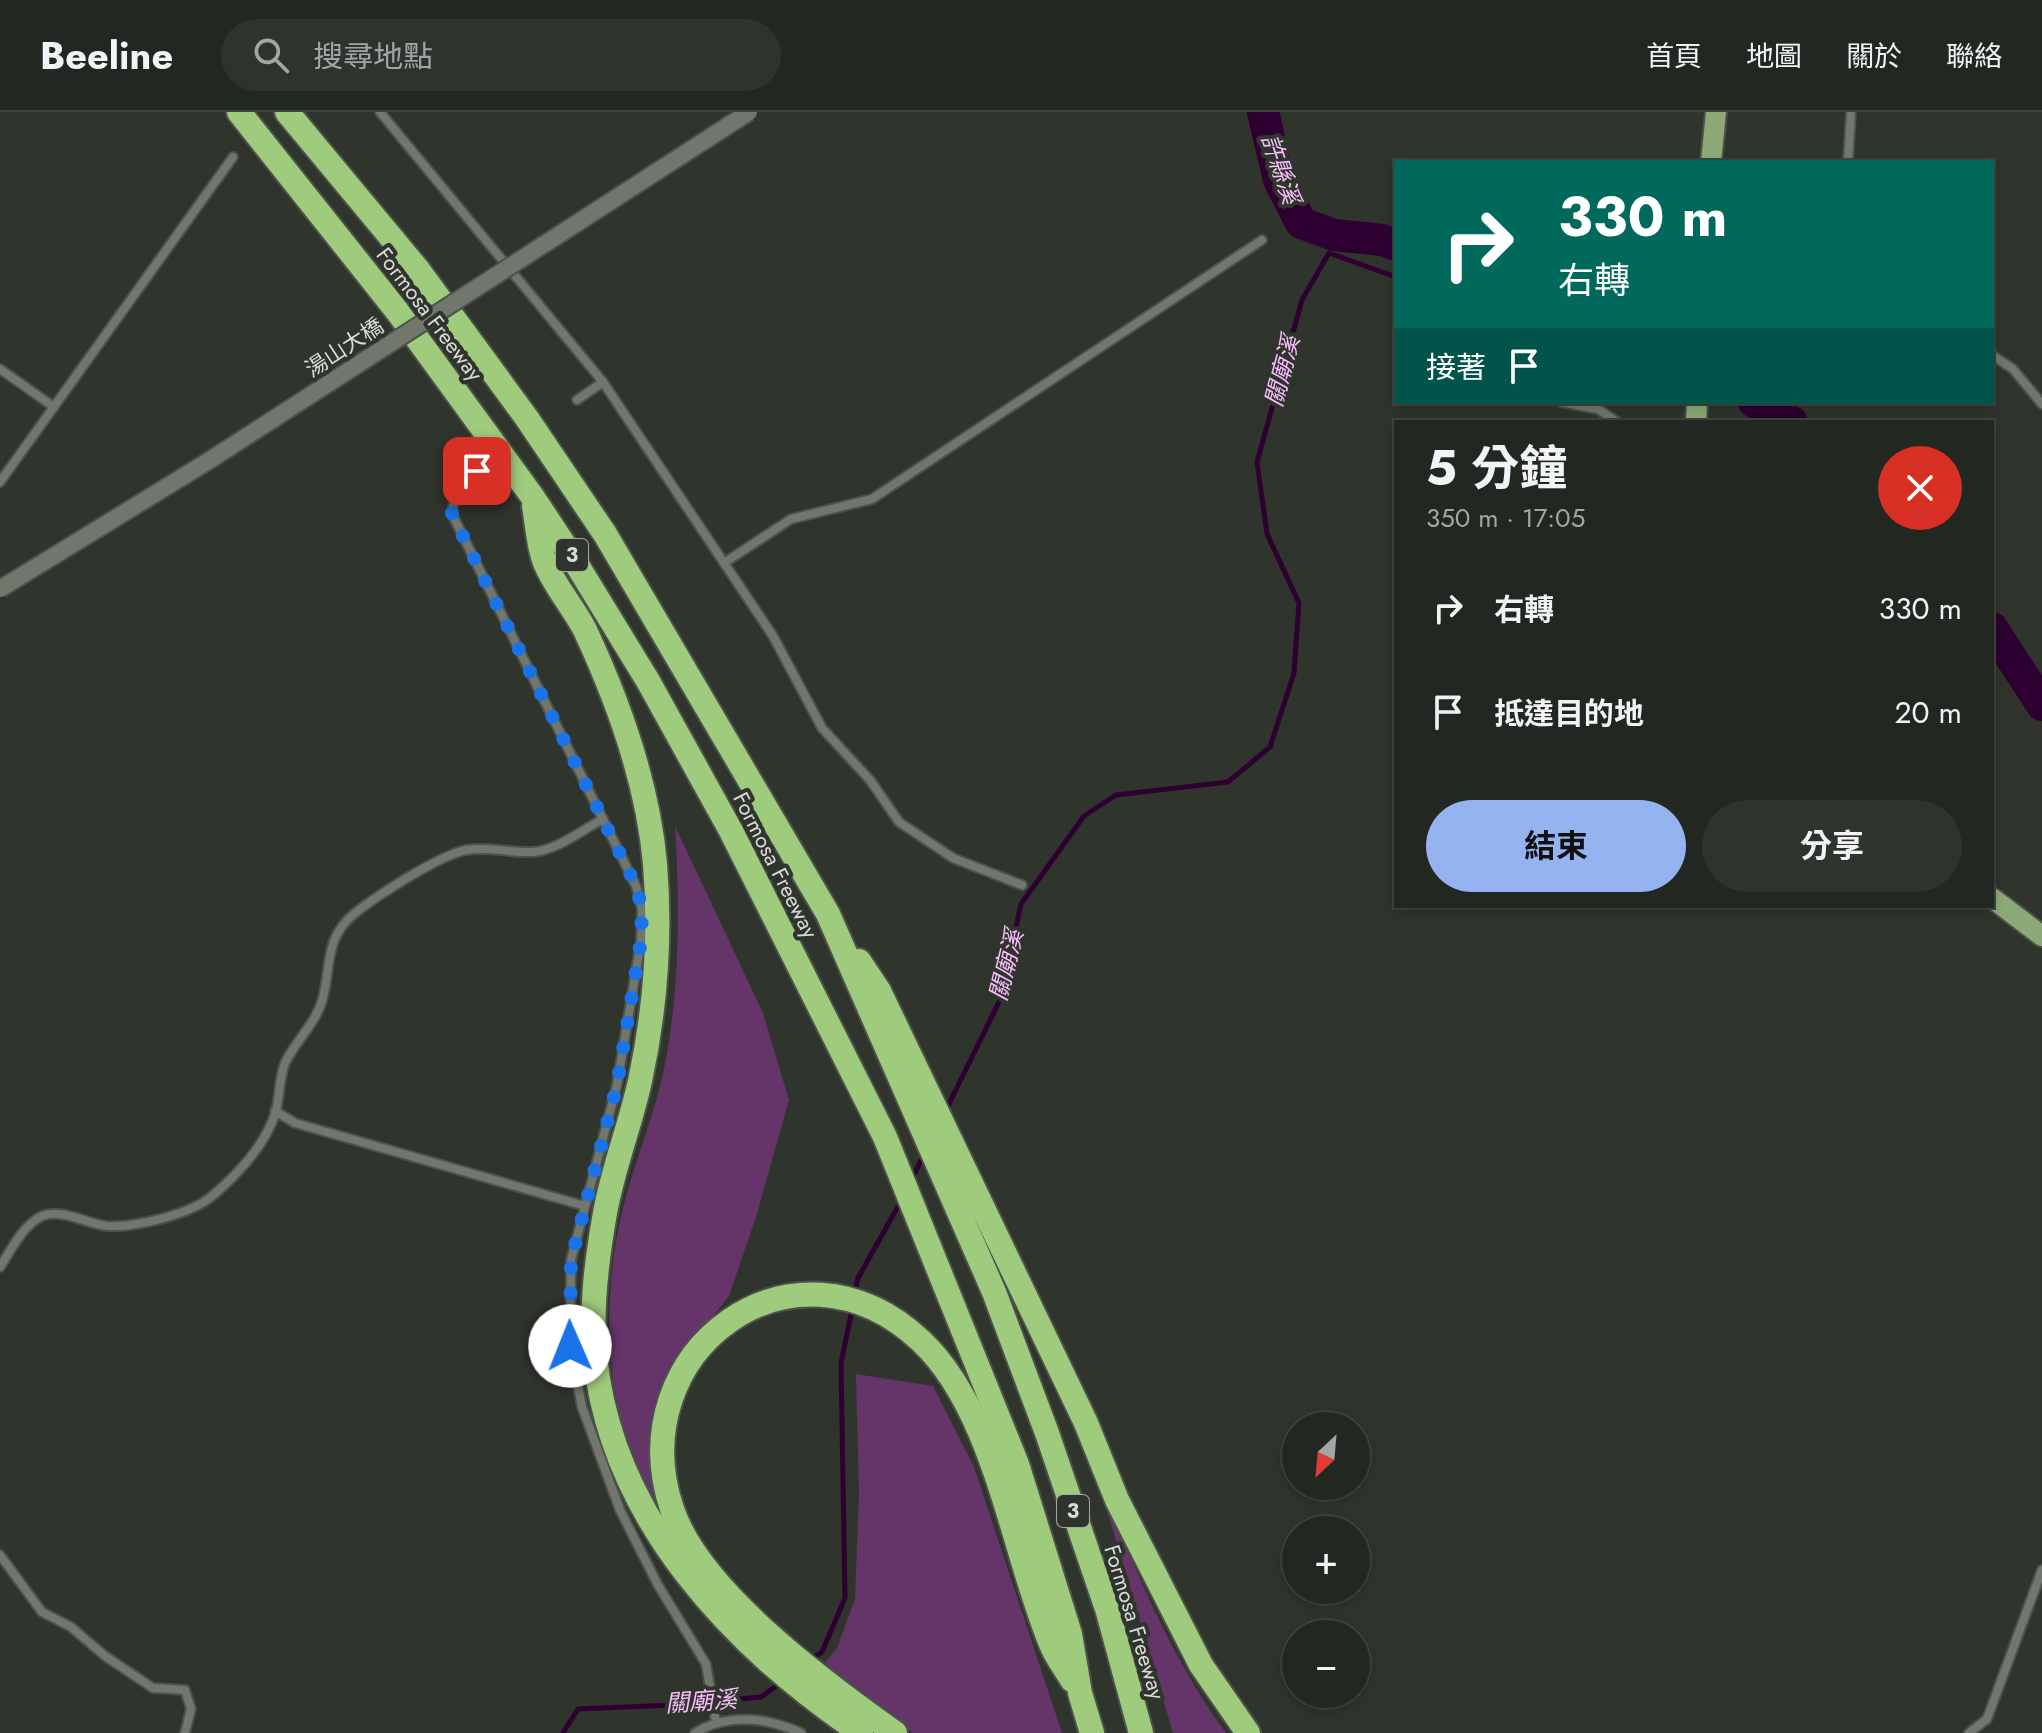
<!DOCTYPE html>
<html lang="zh-TW">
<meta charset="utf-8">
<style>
body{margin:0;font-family:Jost,"Noto Sans TC",sans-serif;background:#2f332e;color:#f1f3f6;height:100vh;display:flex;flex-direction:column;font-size:30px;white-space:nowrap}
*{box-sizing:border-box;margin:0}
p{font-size:26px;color:#a3a5a5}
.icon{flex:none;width:44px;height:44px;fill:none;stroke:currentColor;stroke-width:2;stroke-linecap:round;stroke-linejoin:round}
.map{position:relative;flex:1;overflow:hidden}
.panel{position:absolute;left:1394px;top:308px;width:600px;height:488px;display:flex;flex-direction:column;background:#232721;border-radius:0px;box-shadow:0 4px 12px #0003,0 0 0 2px #40443f}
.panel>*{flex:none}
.banner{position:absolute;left:1394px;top:48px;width:600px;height:244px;border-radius:0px;box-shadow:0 4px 12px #0003,0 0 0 2px #40443f;background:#00695c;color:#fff;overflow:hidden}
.needle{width:52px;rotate:206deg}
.fabs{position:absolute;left:1282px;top:1300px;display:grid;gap:16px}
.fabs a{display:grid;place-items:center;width:88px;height:88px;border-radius:50%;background:#232721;box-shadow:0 4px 12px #0003,0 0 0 2px #40443f;font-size:40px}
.pin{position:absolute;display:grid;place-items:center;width:68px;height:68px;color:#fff;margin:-34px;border-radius:16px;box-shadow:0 4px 12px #0006}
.me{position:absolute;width:88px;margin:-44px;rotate:359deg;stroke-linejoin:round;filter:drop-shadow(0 0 6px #0008)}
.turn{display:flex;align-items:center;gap:28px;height:168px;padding:0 32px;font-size:36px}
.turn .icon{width:104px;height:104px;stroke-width:2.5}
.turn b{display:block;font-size:56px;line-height:68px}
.then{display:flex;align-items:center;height:76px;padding:0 32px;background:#0003;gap:16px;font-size:30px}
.round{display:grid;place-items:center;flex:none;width:84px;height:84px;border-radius:42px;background:#2f332e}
.summary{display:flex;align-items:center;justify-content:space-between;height:136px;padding:0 32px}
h1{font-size:48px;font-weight:700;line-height:60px}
.primary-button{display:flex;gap:16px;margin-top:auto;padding:16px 32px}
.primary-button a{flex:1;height:92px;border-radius:48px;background:#95b2f1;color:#111;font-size:32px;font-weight:700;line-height:92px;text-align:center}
.primary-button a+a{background:#2f332e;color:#f1f3f6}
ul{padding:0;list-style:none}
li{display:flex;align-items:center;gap:24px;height:104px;padding:0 32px}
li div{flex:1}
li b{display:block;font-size:30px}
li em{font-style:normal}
header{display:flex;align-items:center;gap:48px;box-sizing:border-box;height:112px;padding:0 40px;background:#232721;border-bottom:2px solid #40443f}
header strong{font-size:38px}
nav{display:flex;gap:44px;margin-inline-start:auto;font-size:28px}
.search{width:560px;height:72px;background:#2f332e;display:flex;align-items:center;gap:20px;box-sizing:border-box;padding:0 28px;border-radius:44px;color:#a3a5a5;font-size:30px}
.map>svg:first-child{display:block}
.green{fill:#653569}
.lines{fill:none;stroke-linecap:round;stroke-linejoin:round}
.stream{stroke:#2d0031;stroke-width:5}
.river{stroke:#2d0031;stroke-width:32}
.service-casing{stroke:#4d514b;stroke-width:12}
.primary-casing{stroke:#4d514b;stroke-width:24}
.motorway-casing{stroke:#4d514b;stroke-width:28}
.service{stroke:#72776e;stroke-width:8}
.primary{stroke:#8da977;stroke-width:20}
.motorway{stroke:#9fcb7d;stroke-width:24}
.tertiary-bridge-casing{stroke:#4d514b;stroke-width:20;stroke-linecap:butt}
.tertiary-bridge{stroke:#72776e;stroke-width:16}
.route{stroke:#1a73e8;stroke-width:14;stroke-dasharray:0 25.2}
.labels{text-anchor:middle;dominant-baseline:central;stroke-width:8;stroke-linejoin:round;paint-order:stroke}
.shield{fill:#2f342c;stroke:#a5a9a3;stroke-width:2}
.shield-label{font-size:20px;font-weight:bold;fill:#d8dbd6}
.street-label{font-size:22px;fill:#d8dbd6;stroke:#2f342c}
.water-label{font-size:24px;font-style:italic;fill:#f9befd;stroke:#2f342c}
</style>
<header>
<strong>Beeline</strong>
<div class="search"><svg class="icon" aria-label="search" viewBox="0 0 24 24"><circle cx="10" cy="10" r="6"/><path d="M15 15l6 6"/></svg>搜尋地點</div>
<nav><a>首頁</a><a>地圖</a><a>關於</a><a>聯絡</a></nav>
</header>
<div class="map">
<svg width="2042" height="1621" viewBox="0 0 2042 1621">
<rect width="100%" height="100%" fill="#2f342c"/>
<g class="green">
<path d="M675,714L763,901L789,988L756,1105L729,1184L680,1246L653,1323V1362L661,1407C605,1316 598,1198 623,1096C634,1051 653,1007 663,962C680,881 680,797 675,714Z"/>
<polygon points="856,1262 933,1274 974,1355 1062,1621 913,1621 823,1553 837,1536 855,1487 859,1381"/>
<path d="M1101,1378C1137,1460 1172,1548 1226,1621H1173Z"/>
</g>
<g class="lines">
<g class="stream">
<polyline points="946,998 1001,886 1021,792 1084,704 1116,683 1228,670 1270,635 1294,561 1299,491 1267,422 1257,350 1302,188 1329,141 1396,165"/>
<polyline points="910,1070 924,1043"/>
<polyline points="854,1184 858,1166 901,1089"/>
<polyline points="810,1548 822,1540 845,1486 841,1251 852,1198"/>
<polyline points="563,1621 578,1597 673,1593 761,1585 783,1569"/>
</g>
<g class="river">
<polyline points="1263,0 1279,68 1301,111 1334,123 1382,128 1396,133"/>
<polyline points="1754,290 1792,310"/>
<polyline points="1992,516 2042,593"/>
</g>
<defs>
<g id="service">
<polyline points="380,0 603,270 773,524 822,616 870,668 899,710 953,746 1022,773"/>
<polyline points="1848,50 1851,0"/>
<polyline points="1992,243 2013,257 2042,292"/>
<polyline points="0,257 54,295"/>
<polyline points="577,288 603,270"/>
<polyline points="1561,290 1598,297 1617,310"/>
<path d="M477,359C464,372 453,383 452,402L636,774L642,797L641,829L617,973L571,1148L570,1234L582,1295L620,1398L658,1473L706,1552L716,1610"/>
<polyline points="0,370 233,45"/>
<polyline points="724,451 791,407 872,387 1262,128"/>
<polyline points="275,999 295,1011 585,1094"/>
<path d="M0,1155C11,1138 23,1113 42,1104C61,1096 88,1112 107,1114C134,1116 190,1102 211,1085C237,1063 266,1033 276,999C280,983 279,966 285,951C295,930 315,912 322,889C332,855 323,827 355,801C378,783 438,744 466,738C488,734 509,741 532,740C556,739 582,718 603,707"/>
<polyline points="0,1443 42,1500 71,1515 105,1544 153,1576 185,1578 191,1597 185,1621"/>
<path d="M695,1621C728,1600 768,1606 801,1621"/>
<polyline points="1969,1621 1987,1607 2042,1458"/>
</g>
<g id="primary">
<polyline points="1711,50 1716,0"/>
<polyline points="1696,310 1697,290"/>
<polyline points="1992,786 2042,824"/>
</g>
<g id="motorway">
<polyline points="239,0 397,199 532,384 571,443 648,569 731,719 885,1025 1017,1352 1070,1522 1080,1581 1092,1621"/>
<polyline points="287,0 419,159 526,305 605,422 828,802 994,1180 1047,1321 1108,1500 1141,1621"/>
<path d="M534,394C537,411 538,431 544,448C553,473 573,494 585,518C619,591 648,671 655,752C661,824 655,899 640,969C630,1014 613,1056 605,1101C597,1146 590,1197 595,1244C611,1406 731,1533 861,1621"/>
<polyline points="859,849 879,879 1086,1311 1117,1388 1201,1553 1248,1621"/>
<path d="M895,1621C826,1572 699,1479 672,1397C619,1239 794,1110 921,1229C995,1298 1013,1442 1051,1532C1056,1545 1065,1556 1072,1568"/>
</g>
</defs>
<use href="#service" class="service-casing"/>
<use href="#primary" class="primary-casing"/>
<use href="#motorway" class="motorway-casing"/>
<use href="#service" class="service"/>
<use href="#primary" class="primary"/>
<use href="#motorway" class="motorway"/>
<defs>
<polyline id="tertiary-bridge" points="0,477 210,348 749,0"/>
</defs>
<use href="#tertiary-bridge" class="tertiary-bridge-casing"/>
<use href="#tertiary-bridge" class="tertiary-bridge"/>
</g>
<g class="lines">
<path class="route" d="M477,359C464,372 453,383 452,402L636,774L642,797L641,829L617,973L571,1148L570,1234"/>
</g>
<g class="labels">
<g class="shield">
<rect x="556" y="427" width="32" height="32" rx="6"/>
<rect x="1057" y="1383" width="32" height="32" rx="6"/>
</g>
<g class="shield-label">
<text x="572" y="443">3</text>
<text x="1073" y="1399">3</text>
</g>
<g class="street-label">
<text transform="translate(430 202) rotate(53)">Formosa Freeway</text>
<text transform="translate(344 235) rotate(-33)">湯山大橋</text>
<text transform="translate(776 753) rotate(63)">Formosa Freeway</text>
<text transform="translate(1135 1510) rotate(73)">Formosa Freeway</text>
</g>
<g class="water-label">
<text transform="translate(1281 57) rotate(71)">許縣溪</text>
<text transform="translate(1282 259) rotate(-75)">關廟溪</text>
<text transform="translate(1006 853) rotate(-76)">關廟溪</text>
<text transform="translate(701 1589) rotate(-4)">關廟溪</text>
</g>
</g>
</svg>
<div class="fabs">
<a><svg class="needle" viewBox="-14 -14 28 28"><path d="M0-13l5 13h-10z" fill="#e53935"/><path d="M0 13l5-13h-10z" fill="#a3a5a5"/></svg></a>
<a>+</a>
<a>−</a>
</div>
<div class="pin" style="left:477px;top:359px;background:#d93025"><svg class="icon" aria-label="arrive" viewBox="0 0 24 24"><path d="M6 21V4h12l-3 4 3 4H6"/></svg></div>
<svg class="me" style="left:570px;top:1234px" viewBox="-20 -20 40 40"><circle r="19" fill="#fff"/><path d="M0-13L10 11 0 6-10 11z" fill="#1a73e8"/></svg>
<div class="banner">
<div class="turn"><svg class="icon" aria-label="right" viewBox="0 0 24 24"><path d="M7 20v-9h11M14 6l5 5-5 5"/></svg><div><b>330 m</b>右轉</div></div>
<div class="then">接著<svg class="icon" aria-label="arrive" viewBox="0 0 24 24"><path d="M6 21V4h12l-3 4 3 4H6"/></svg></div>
</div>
<section class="panel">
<div class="summary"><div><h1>5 分鐘</h1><p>350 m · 17:05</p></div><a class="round" style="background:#d93025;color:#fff"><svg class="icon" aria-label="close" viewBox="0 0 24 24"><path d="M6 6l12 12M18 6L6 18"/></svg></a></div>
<ul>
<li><svg class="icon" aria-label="right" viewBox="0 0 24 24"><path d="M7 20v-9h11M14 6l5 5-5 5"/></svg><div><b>右轉</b></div><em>330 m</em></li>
<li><svg class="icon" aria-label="arrive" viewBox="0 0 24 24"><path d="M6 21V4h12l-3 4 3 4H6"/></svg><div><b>抵達目的地</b></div><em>20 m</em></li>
</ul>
<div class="primary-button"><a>結束</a><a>分享</a></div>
</section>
</div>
